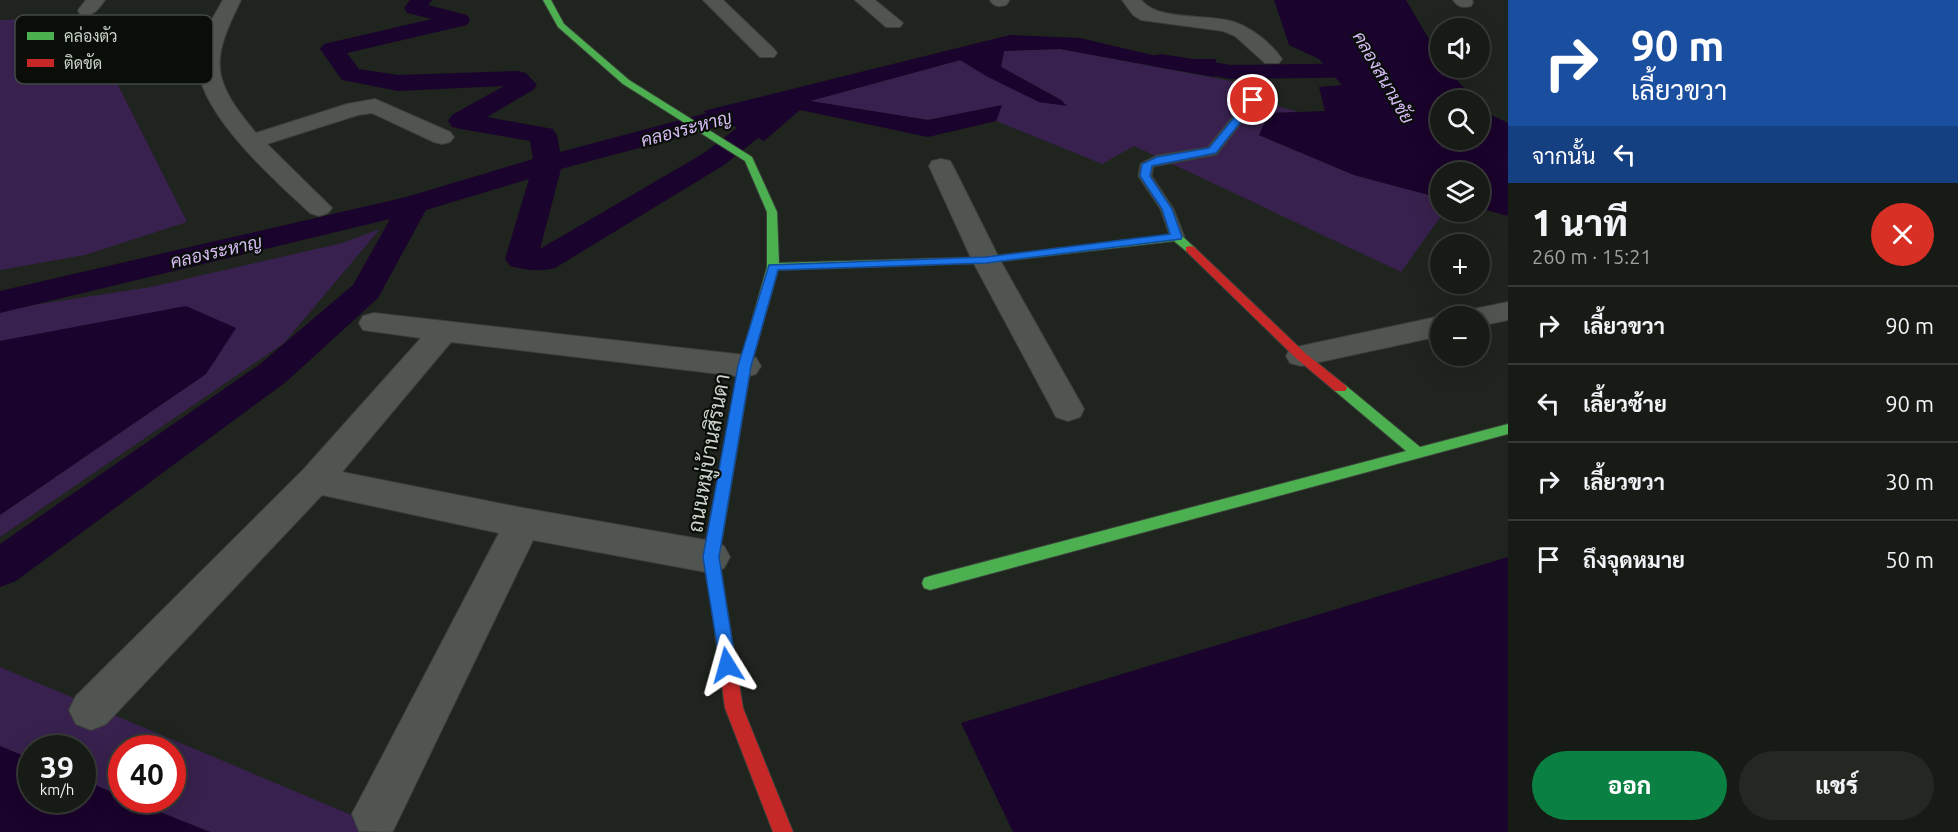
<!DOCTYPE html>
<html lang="th">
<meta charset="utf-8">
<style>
body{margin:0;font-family:Ubuntu,Sarabun,sans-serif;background:#242823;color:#f1f3f6;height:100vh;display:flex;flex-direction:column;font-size:22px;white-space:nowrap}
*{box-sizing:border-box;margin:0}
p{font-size:20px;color:#9ea1a1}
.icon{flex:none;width:33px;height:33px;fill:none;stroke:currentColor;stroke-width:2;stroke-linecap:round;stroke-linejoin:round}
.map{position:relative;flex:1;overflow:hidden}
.drawer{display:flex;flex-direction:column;background:#171b16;width:450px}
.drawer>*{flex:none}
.top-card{background:#1a4fa0;color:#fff;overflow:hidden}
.fabs{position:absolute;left:1430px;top:18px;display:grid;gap:12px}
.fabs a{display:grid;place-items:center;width:60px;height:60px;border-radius:50%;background:#171b16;box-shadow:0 6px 24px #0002,0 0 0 2px #363935;font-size:30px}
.speed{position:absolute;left:18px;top:735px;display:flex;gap:12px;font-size:30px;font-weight:700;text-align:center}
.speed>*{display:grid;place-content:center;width:78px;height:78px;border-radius:50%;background:#171b16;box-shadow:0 6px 24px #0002,0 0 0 2px #363935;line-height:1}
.speed small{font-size:15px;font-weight:400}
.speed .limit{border:9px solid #d22;background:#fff;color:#111}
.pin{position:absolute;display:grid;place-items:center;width:51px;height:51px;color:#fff;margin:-26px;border:3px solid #fff;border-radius:50%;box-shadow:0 2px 6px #0007}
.me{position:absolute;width:66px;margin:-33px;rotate:352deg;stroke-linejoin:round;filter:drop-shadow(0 0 4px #0008)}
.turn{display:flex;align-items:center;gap:21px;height:126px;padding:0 24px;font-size:27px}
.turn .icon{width:78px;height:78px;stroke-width:2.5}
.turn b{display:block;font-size:42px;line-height:51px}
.then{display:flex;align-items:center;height:57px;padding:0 24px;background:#0003;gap:12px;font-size:22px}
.round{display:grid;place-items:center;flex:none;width:63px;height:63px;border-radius:32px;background:#242823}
.head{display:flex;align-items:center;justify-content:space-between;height:102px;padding:0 24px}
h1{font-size:36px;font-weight:800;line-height:45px}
.cta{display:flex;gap:12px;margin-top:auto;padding:12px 24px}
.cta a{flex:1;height:69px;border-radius:36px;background:#0b8043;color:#fff;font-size:24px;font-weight:800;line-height:69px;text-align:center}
.cta a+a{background:#242823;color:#f1f3f6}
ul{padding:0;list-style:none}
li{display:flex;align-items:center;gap:18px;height:78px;padding:0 24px;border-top:2px solid #363935}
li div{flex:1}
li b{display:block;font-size:22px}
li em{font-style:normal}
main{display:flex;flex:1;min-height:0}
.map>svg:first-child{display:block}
.green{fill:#38214e}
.water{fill:#1a032c}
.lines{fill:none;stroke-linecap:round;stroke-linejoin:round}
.canal{fill:#1a032c;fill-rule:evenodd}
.lane-casing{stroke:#3c403b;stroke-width:3}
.street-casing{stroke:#3c403b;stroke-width:2}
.fast-casing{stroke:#3c403b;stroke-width:2}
.jam-casing{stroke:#3c403b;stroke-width:2}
.lane{fill:#515551;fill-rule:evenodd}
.street{fill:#515551;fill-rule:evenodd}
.fast{fill:#4caf50;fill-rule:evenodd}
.jam{fill:#c62828;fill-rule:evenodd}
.route{fill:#1a73e8;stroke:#114b97;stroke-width:1.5}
.labels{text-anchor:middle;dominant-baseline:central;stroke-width:4.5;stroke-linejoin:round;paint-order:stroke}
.far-water-label{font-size:18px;font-style:italic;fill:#d6bbf5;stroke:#0a0e09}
.street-label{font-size:21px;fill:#cdd3cc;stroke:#0a0e09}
.key{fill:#0a0e09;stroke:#444944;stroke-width:1.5}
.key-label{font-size:16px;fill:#cdd3cc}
</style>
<main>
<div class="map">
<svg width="1508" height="832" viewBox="0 0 1508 832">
<rect width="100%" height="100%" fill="#1f241e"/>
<g class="green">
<polygon points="139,15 116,81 187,222 85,255 0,270 0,20"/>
<polygon points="1060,49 1268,88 1260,100 1297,112 1269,113 1259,135 1354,175 1440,198 1440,212 1444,212 1401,272 1134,146 1102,164 996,121 1001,106 928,120 809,101 961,60 988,77 1061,100 1001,67 1004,51"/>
<polygon points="380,229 284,343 0,537 0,515 206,374 41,335 0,341 0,310 151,287 342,243"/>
<polygon points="0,667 392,832 210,832 130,800 172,800 172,748 122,748 121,796 83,780 82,748 32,748 31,759 0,746"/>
</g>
<g class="water">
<polygon points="1274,0 1406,0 1440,58 1440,68 1446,68 1475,100 1440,100 1440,140 1479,140 1479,104 1487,113 1508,123 1508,216 1479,208 1479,172 1440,172 1440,198 1354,175 1259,135 1269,113 1325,111 1319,87 1342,85 1319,59 1289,45"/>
<polygon points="1010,35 1080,38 1169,59 1216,59 1214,77 1060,49 1004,51 1001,67 1061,100 1067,106 1039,102 988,77 960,60 810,101 928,120 1002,105 996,121 928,137 800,110 764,141 703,111"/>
<polygon points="186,306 236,328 206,374 0,515 0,341"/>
<polygon points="1508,557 1508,832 1013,832 961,723"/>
<polygon points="0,746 31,759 32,800 82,800 83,780 121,796 122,800 130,800 210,832 0,832"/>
</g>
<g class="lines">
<g class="canal">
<path d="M410,0H432L428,5L467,15L470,20L467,25L347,53L359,69L398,75L517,71L526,73L537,85L533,90L487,117L553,129L557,135L560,152L767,97L776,99L780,105L776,111L768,113L773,114L777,120L773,126L724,165L555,268C539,272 525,270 510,266L505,259L529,179L426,210L378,298L286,382L16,581L0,587V544L260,364L353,285L390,219L0,313V291L406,197L533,159L530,141L461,129L452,127L448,121L452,115L504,86L398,91L342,80L320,49L324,44L432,19L407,13L404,8ZM750,118L704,153L540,249L561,169Z"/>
<polygon points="1161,54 1231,65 1380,63 1389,65 1392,70 1389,75 1380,77 1231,79 1152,66 1149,61 1152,56"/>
</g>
<defs>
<polygon id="lane" points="1253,97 1258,100 1216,154 1153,166 1151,176 1173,209 1184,237 1177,241 1172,240 1161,209 1139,176 1141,164 1157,156 1208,148 1249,98"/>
<g id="street">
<path d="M86,0H105C98,10 93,17 80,14L78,10Z"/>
<path d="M223,0H241C210,62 211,79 256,133L347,104L375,99L450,132L454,137L450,142L442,144L434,142L372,113L358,115L267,144L332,208L328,213L319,216L310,213C275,180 194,110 198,59C200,38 213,18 223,0Z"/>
<polygon points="703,0 723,0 774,49 777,53 774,57 760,57"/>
<polygon points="855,0 875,0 903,23 900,27 886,27"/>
<path d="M990,0H1009V1L1006,5C999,7 994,7 990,0Z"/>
<path d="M1122,0H1141C1159,22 1207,13 1234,22C1252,28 1272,44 1282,59L1279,63H1265L1235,36L1223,31L1141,20L1133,15Z"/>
<path d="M1453,0H1472L1473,2L1471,6C1462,8 1458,7 1453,0Z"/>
<polygon points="941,159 950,161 953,166 1000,260 1084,409 1080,417 1068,421 1056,417 1052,409 972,260 929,166 932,161"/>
<polygon points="1508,302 1508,320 1479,326 1479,316 1465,316 1469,310"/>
<polygon points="374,313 745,355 756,358 761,366 756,374 745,377 451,342 342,472 523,508 711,541 724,546 730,557 724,568 711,573 533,540 393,831 389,832 359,831 352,814 499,533 322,495 106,724 91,730 76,724 69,710 76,696 303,470 421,338 363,330 359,323 363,316"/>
<polygon points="1441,316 1440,336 1301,366 1290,363 1286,356 1290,349 1301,346"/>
</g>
<g id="fast">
<polygon points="543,0 551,0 564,24 629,80 752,157 777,212 779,263 986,257 1177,234 1181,235 1196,249 1194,251 1186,251 1174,241 986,263 778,270 751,366 719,557 731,634 729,639 723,641 717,639 703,557 739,366 767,267 767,212 745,161 623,84 558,27"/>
<polygon points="1340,383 1345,385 1420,447 1508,424 1508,434 930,590 924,588 922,583 924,578 930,576 1406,451 1335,391 1333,388"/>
</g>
<g id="jam">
<polygon points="1190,246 1194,247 1305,353 1345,385 1347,388 1345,391 1335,391 1297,359 1186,251 1186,247"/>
<polygon points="723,627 729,629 731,634 743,708 793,832 773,832 725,708 715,634 717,629"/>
</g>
</defs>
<use href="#lane" class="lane-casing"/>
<use href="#street" class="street-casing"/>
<use href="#fast" class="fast-casing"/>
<use href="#jam" class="jam-casing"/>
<use href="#lane" class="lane"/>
<use href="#street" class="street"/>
<use href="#fast" class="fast"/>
<use href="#jam" class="jam"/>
</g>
<polygon class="route" points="1250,98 1258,100 1216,153 1152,166 1150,176 1172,209 1182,237 1181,239 986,263 778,270 751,366 719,557 736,665 733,670 727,673 721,670 703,557 738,366 769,265 986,257 1170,234 1162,209 1140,176 1142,164 1157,157 1209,148"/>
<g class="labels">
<g class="far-water-label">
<text transform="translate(1384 77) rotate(60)">คลองสนามชัย</text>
<text transform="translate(686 128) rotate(-15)">คลองระหาญ</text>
<text transform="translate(216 251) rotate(-13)">คลองระหาญ</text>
</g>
<g class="street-label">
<text transform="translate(708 453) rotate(-80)">ถนนหมู่บ้านสิรินดา</text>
</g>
</g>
<rect x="15" y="15" width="198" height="69" rx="9" class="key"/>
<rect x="27" y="32" width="27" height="8" fill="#4caf50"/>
<rect x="27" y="59" width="27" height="8" fill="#c62828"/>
<g class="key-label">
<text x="64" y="42">คล่องตัว</text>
<text x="64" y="69">ติดขัด</text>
</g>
</svg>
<div class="fabs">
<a><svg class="icon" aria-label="sound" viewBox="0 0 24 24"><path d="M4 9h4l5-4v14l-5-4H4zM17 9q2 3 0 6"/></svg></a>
<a><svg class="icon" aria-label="search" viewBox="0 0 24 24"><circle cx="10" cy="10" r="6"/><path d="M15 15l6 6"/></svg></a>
<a><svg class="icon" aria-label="layers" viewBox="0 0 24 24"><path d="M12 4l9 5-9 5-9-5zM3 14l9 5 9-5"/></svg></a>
<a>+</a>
<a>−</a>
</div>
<div class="speed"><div>39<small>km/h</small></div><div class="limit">40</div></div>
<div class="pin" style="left:1253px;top:100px;background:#d93025"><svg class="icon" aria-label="arrive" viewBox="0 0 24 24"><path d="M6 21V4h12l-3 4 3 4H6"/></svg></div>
<svg class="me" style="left:727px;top:665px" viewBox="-20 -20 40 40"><path d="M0-17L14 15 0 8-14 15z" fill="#1a73e8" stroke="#fff" stroke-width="4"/></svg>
</div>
<section class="drawer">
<div class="top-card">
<div class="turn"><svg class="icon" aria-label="right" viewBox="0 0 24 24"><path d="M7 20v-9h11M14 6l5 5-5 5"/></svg><div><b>90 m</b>เลี้ยวขวา</div></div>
<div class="then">จากนั้น<svg class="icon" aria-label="left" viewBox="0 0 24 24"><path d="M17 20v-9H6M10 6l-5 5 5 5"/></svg></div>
</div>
<div class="head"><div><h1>1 นาที</h1><p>260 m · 15:21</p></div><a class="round" style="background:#d93025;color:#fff"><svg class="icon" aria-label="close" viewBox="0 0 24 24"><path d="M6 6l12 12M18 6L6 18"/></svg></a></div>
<ul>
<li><svg class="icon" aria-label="right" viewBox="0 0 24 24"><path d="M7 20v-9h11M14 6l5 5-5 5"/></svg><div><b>เลี้ยวขวา</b></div><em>90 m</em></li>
<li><svg class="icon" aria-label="left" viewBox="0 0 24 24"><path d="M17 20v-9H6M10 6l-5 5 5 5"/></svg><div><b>เลี้ยวซ้าย</b></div><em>90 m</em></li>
<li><svg class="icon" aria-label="right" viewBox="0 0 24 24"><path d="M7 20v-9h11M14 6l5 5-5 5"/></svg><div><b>เลี้ยวขวา</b></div><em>30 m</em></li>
<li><svg class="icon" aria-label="arrive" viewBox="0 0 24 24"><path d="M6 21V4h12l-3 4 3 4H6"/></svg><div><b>ถึงจุดหมาย</b></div><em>50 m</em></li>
</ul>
<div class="cta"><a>ออก</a><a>แชร์</a></div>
</section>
</main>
